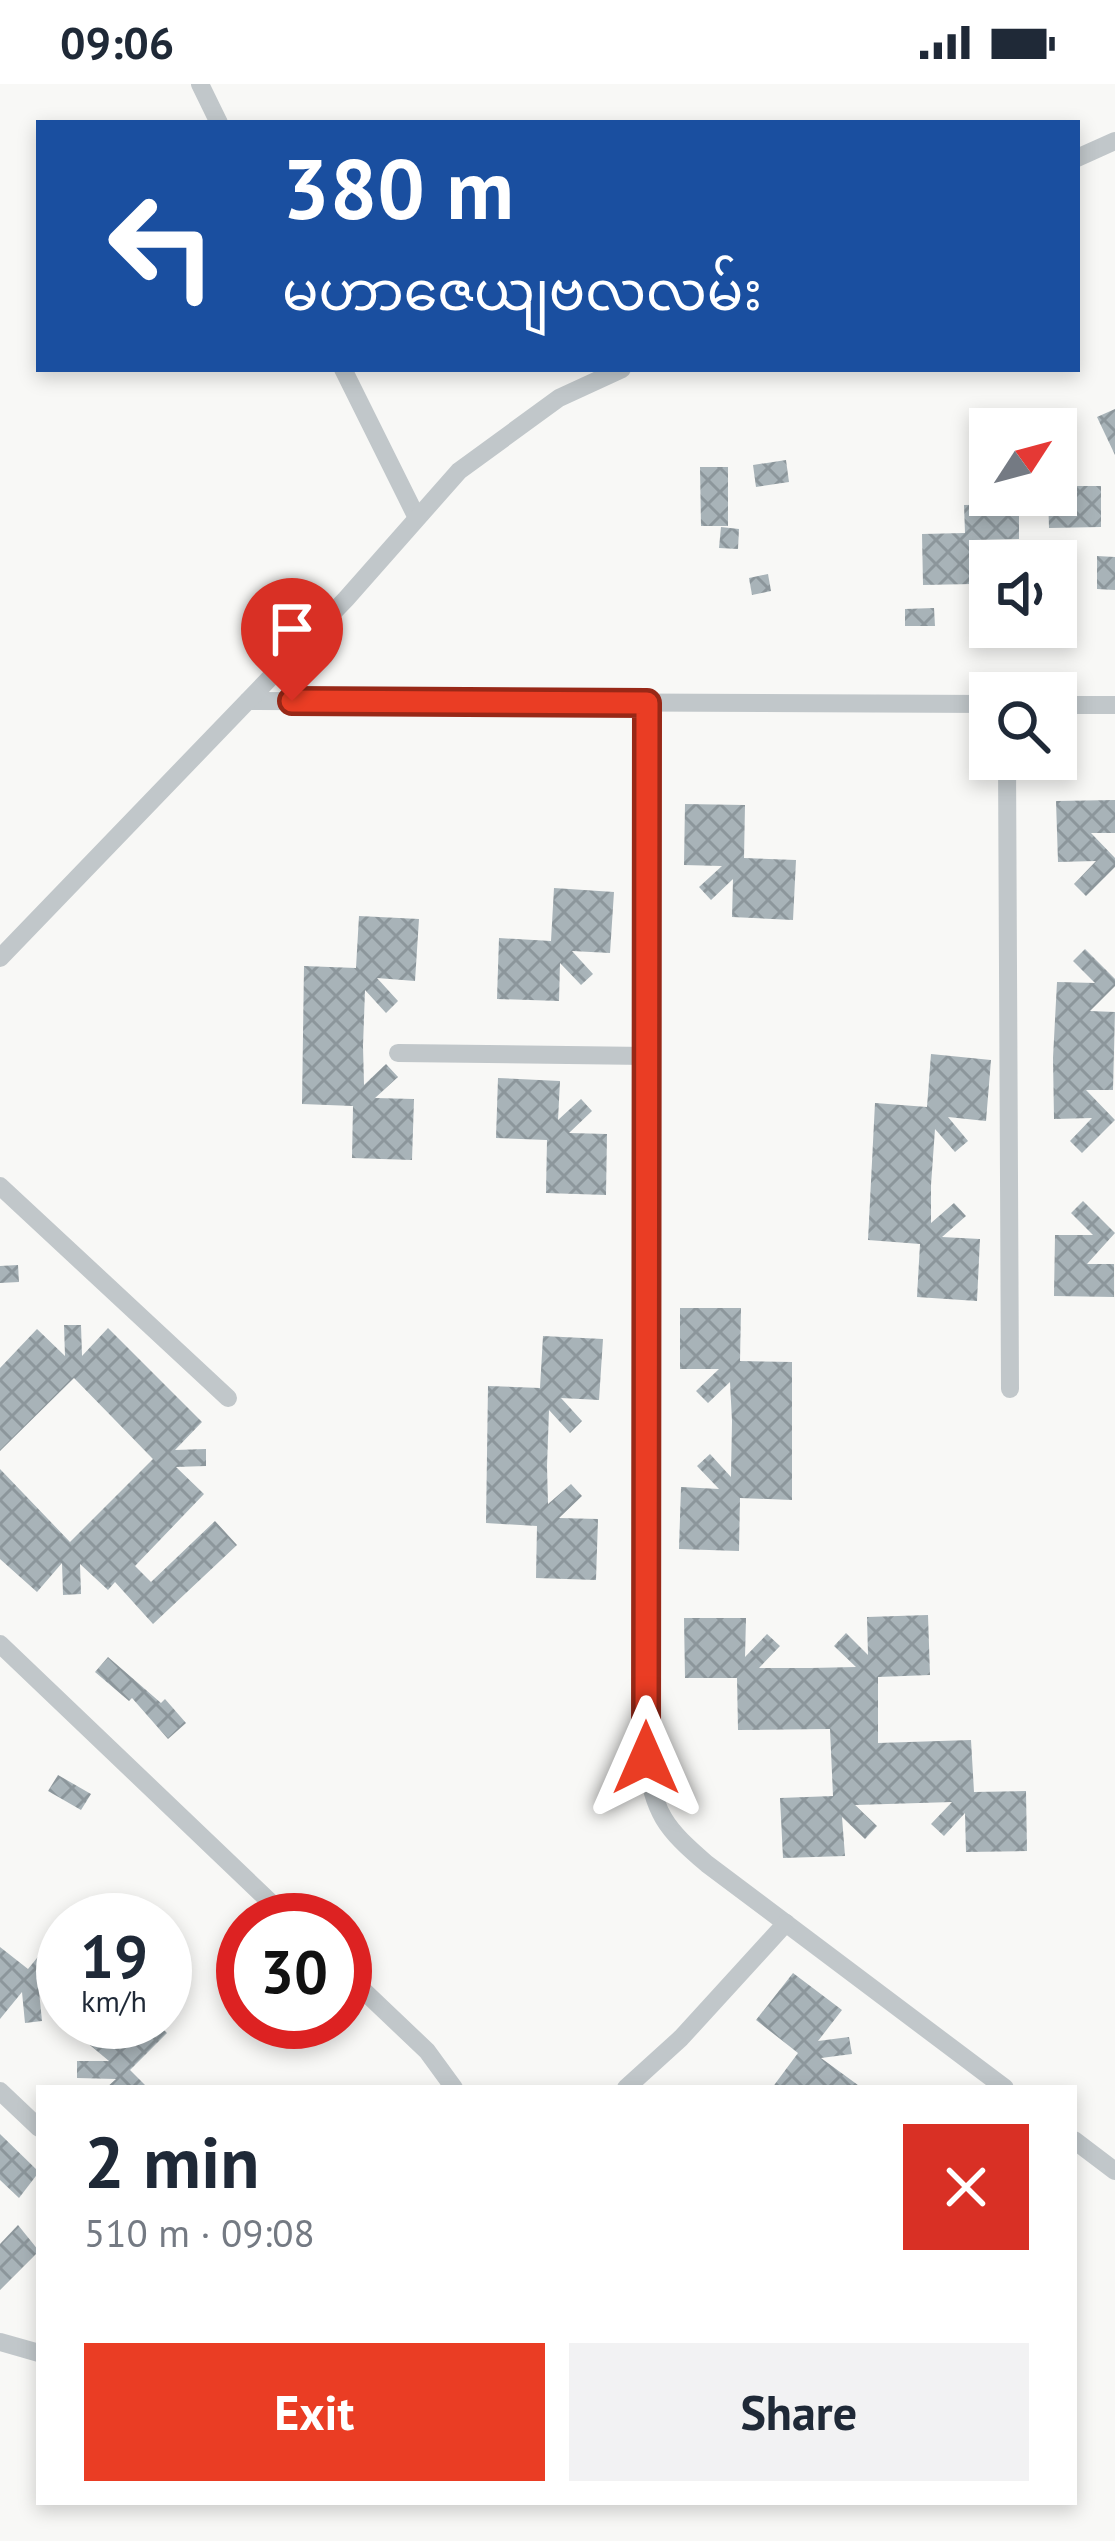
<!DOCTYPE html>
<meta charset="utf-8">
<style>
body{margin:0;font-family:"PT Sans","Noto Sans Myanmar",sans-serif;background:#f2f2f3;color:#1f2937;height:100vh;display:flex;flex-direction:column;font-size:45px;white-space:nowrap}
*{box-sizing:border-box;margin:0}
p{font-size:39px;color:#747a83}
.icon{flex:none;width:66px;height:66px;fill:none;stroke:currentColor;stroke-width:2;stroke-linecap:round;stroke-linejoin:round}
.map{position:relative;flex:1;overflow:hidden}
.side{position:absolute;left:36px;top:2001px;width:1041px;height:420px;display:flex;flex-direction:column;background:#fff;border-radius:0px;box-shadow:0 6px 18px #0003}
.side>*{flex:none}
.top-card{position:absolute;left:36px;top:36px;width:1044px;height:252px;border-radius:0px;box-shadow:0 6px 18px #0003;background:#1a4fa0;color:#fff;overflow:hidden}
.needle{width:78px;rotate:54deg}
.fabs{position:absolute;left:969px;top:324px;display:grid;gap:24px}
.fabs a{display:grid;place-items:center;width:108px;height:108px;border-radius:0px;background:#fff;box-shadow:0 6px 18px #0003;font-size:60px}
.speed{position:absolute;left:36px;top:1809px;display:flex;gap:24px;font-size:60px;font-weight:700;text-align:center}
.speed>*{display:grid;place-content:center;width:156px;height:156px;border-radius:50%;background:#fff;box-shadow:0 6px 18px #0003;line-height:1}
.speed small{font-size:30px;font-weight:400}
.speed .limit{border:18px solid #d22;background:#fff;color:#111}
.pin{position:absolute;display:grid;place-items:center;width:102px;height:102px;color:#fff;margin:-123px -51px;border-radius:50% 50% 50% 0;rotate:-45deg;box-shadow:0 0 12px #0007}
.pin .icon{rotate:45deg}
.me{position:absolute;width:132px;margin:-66px;rotate:0deg;stroke-linejoin:round;filter:drop-shadow(0 0 9px #0008)}
.turn{display:flex;align-items:center;gap:42px;height:252px;padding:0 48px;font-size:54px}
.turn .icon{width:156px;height:156px;stroke-width:2.5}
.turn b{display:block;font-size:84px;line-height:102px}
.round{display:grid;place-items:center;flex:none;width:126px;height:126px;border-radius:0px;background:#f2f2f3}
.head{display:flex;align-items:center;justify-content:space-between;height:204px;padding:0 48px}
h1{font-size:72px;font-weight:600;line-height:90px}
.cta{display:flex;gap:24px;margin-top:auto;padding:24px 48px}
.cta a{flex:1;height:138px;border-radius:0px;background:#ea3d24;color:#fff;font-size:48px;font-weight:600;line-height:138px;text-align:center}
.cta a+a{background:#f2f2f3;color:#1f2937}
.status{display:flex;justify-content:space-between;align-items:center;height:84px;padding:0 60px;background:#fff;direction:ltr}
.status svg{height:33px;fill:currentColor}
.map>svg:first-child{display:block}
.building{fill:url(#building-cross-hatch)}
.lines{fill:none;stroke-linecap:round;stroke-linejoin:round}
.minor{stroke:#c1c7ca;stroke-width:18}
.route-casing{stroke:#982817;stroke-width:30}
.route{stroke:#ea3d24;stroke-width:21}
</style>
<div class="status"><b>09:06</b><svg viewBox="0 0 49 12"><path d="M0 12V9h3v3zM5 12V6h3v6zM10 12V3h3v9zM15 12V0h3v12zM26 1h20v11H26zM47 4h2v5h-2z"/></svg></div>
<div class="map">
<svg width="1115" height="2457" viewBox="0 0 1115 2457">
<defs>
<pattern id="building-cross-hatch" width="8" height="8" patternUnits="userSpaceOnUse" patternTransform="scale(3)"><rect width="8" height="8" fill="#a8b3b8"/><path d="M0 0l8 8M0 8l8-8" fill="none" stroke="#8c969b"/></pattern>
</defs>
<rect width="100%" height="100%" fill="#f8f8f6"/>
<g class="building">
<polygon points="1115,325 1115,371 1097,333"/>
<polygon points="786,376 789,398 756,403 753,381"/>
<polygon points="700,383 728,383 728,442 701,442"/>
<polygon points="1056,402 1101,402 1101,443 1049,444 1048,411 1056,411"/>
<polygon points="1019,420 1019,455 973,456 973,500 923,501 922,450 965,449 964,421"/>
<polygon points="721,443 739,445 738,465 719,464"/>
<polygon points="1097,472 1115,473 1115,506 1097,505"/>
<polygon points="768,490 771,507 752,511 749,494"/>
<polygon points="934,524 935,542 905,542 905,525"/>
<polygon points="1115,716 1115,749 1091,749 1115,774 1115,783 1086,812 1074,800 1096,777 1058,778 1056,717"/>
<polygon points="685,720 745,721 744,774 796,776 793,836 732,833 733,795 711,816 699,803 722,782 684,781"/>
<polygon points="554,804 614,808 610,869 572,867 593,890 581,901 560,879 559,917 497,915 499,854 551,857"/>
<polygon points="359,832 419,835 415,897 377,894 398,917 386,929 365,906 363,962 364,1001 386,980 398,993 375,1014 414,1015 412,1076 352,1074 353,1022 302,1020 304,882 356,884"/>
<polygon points="1085,865 1115,895 1115,902 1090,927 1115,928 1113,1006 1086,1006 1115,1036 1082,1069 1070,1057 1092,1034 1054,1035 1053,974 1057,898 1095,899 1073,877"/>
<polygon points="931,970 991,976 986,1037 948,1033 968,1057 955,1068 935,1045 931,1101 931,1139 954,1119 966,1132 942,1153 980,1155 977,1217 917,1213 920,1160 868,1156 875,1019 927,1023"/>
<polygon points="498,994 560,997 558,1036 581,1015 592,1027 569,1049 607,1050 606,1111 546,1109 547,1056 496,1054"/>
<polygon points="1083,1117 1115,1149 1087,1180 1114,1180 1114,1213 1054,1212 1055,1151 1093,1151 1071,1129"/>
<polygon points="18,1181 19,1198 0,1199 0,1182"/>
<polygon points="680,1224 741,1224 740,1277 792,1278 792,1416 740,1414 739,1467 679,1465 681,1403 719,1405 697,1382 710,1370 731,1393 732,1337 730,1298 708,1319 696,1307 719,1285 680,1285"/>
<polygon points="64,1241 81,1241 82,1272 108,1244 202,1338 175,1366 206,1365 206,1382 176,1383 204,1410 135,1482 151,1498 215,1437 237,1461 153,1540 115,1498 108,1506 80,1480 81,1510 63,1511 62,1479 37,1508 0,1475 0,1385 70,1458 153,1375 74,1294 0,1367 0,1284 37,1245 65,1272"/>
<polygon points="543,1252 603,1255 599,1316 561,1314 582,1337 570,1349 549,1326 547,1382 548,1420 571,1400 582,1412 559,1434 598,1435 596,1496 536,1494 537,1442 486,1439 488,1302 540,1304"/>
<polygon points="928,1531 930,1591 878,1593 878,1659 971,1656 974,1708 1026,1707 1027,1767 966,1768 965,1729 944,1752 931,1740 952,1718 855,1721 877,1742 865,1755 842,1733 845,1772 783,1774 780,1714 833,1712 830,1645 738,1646 737,1594 685,1594 684,1534 746,1534 745,1573 767,1550 780,1562 759,1584 811,1584 856,1583 834,1562 846,1549 868,1571 867,1533"/>
<polygon points="108,1573 161,1619 165,1615 186,1639 168,1655 132,1614 129,1617 95,1588"/>
<polygon points="58,1691 91,1710 81,1726 48,1707"/>
<polygon points="63,1842 63,1878 53,1890 63,1898 63,1927 39,1907 42,1937 25,1939 22,1908 0,1935 0,1863 28,1885"/>
<polygon points="793,1889 842,1926 818,1957 849,1953 852,1970 821,1974 862,2004 772,2004 798,1969 756,1936"/>
<polygon points="93,1938 156,1938 167,1949 130,1986 148,2004 106,2004 116,1995 77,1994 77,1977 109,1977 79,1952"/>
<polygon points="0,2050 39,2088 19,2114 0,2096"/>
<polygon points="18,2141 39,2167 0,2206 0,2160"/>
</g>
<g class="lines">
<g class="minor">
<polyline points="200,0 219,39"/>
<polyline points="1077,74 1115,57"/>
<polyline points="343,285 416,432"/>
<polyline points="248,617 990,620"/>
<path d="M647,619L646,1674C654,1730 665,1744 707,1780L1005,2004"/>
<polyline points="1056,621 1115,621"/>
<polyline points="1007,675 1010,1305"/>
<polyline points="0,874 346,515 459,387 559,314 622,285"/>
<polyline points="398,969 647,972"/>
<polyline points="0,1102 228,1314"/>
<polyline points="0,1560 289,1836"/>
<polyline points="345,1889 427,1967 454,2004"/>
<polyline points="626,2004 681,1954 786,1839"/>
<polyline points="0,2007 39,2044"/>
<polyline points="1074,2056 1115,2087"/>
<polyline points="0,2258 39,2269"/>
</g>
</g>
<g class="lines">
<defs>
<polyline id="route" points="292,617 647,619 646,1674"/>
</defs>
<use href="#route" class="route-casing"/>
<use href="#route" class="route"/>
</g>
</svg>
<div class="fabs">
<a><svg class="needle" viewBox="-14 -14 28 28"><path d="M0-13l5 13h-10z" fill="#e53935"/><path d="M0 13l5-13h-10z" fill="#747a83"/></svg></a>
<a><svg class="icon" aria-label="sound" viewBox="0 0 24 24"><path d="M4 9h4l5-4v14l-5-4H4zM17 9q2 3 0 6"/></svg></a>
<a><svg class="icon" aria-label="search" viewBox="0 0 24 24"><circle cx="10" cy="10" r="6"/><path d="M15 15l6 6"/></svg></a>
</div>
<div class="speed"><div>19<small>km/h</small></div><div class="limit">30</div></div>
<div class="pin" style="left:292px;top:617px;background:#d93025"><svg class="icon" aria-label="arrive" viewBox="0 0 24 24"><path d="M6 21V4h12l-3 4 3 4H6"/></svg></div>
<svg class="me" style="left:646px;top:1674px" viewBox="-20 -20 40 40"><path d="M0-17L14 15 0 8-14 15z" fill="#ea3d24" stroke="#fff" stroke-width="4"/></svg>
<div class="top-card">
<div class="turn"><svg class="icon" aria-label="left" viewBox="0 0 24 24"><path d="M17 20v-9H6M10 6l-5 5 5 5"/></svg><div><b>380 m</b>မဟာဇေယျဗလလမ်း</div></div>
</div>
<section class="side">
<div class="head"><div><h1>2 min</h1><p>510 m · 09:08</p></div><a class="round" style="background:#d93025;color:#fff"><svg class="icon" aria-label="close" viewBox="0 0 24 24"><path d="M6 6l12 12M18 6L6 18"/></svg></a></div>
<div class="cta"><a>Exit</a><a>Share</a></div>
</section>
</div>
